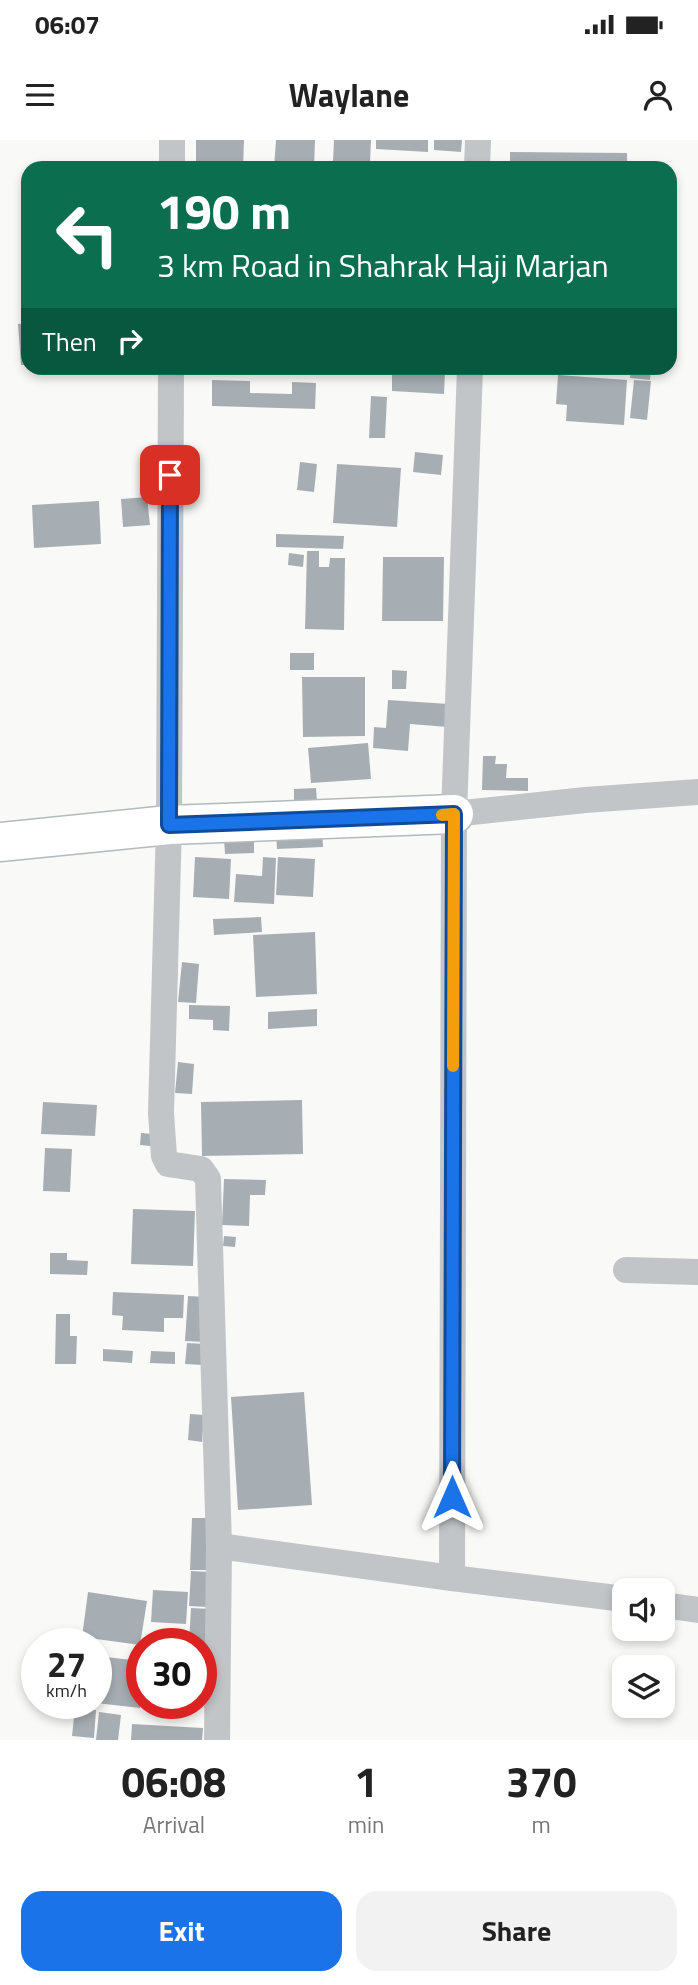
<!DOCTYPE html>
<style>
body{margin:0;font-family:"Titillium Web",sans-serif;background:#f2f2f2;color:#222;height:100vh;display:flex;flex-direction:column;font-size:26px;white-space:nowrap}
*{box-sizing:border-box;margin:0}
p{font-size:23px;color:#767676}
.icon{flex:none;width:38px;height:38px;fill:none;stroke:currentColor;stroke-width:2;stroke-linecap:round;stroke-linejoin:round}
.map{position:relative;height:1600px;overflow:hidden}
.drawer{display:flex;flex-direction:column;background:#fff;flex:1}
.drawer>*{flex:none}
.hud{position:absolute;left:21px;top:21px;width:656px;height:214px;border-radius:21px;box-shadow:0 4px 10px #0003;background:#0b6e4f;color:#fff;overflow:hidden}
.controls{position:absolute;left:612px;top:1438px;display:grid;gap:14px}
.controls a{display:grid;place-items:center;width:63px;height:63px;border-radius:14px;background:#fff;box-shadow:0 4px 10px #0003;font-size:35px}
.speed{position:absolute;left:21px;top:1488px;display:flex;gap:14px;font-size:35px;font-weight:700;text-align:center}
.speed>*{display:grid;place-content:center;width:91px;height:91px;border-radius:50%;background:#fff;box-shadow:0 4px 10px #0003;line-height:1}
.speed small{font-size:18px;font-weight:400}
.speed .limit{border:10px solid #d22;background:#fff;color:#111}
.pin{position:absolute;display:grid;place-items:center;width:60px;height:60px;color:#fff;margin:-30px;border-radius:14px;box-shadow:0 4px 10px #0006}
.me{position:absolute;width:77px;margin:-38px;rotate:0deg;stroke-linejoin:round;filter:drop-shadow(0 0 5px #0008)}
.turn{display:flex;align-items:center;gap:24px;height:147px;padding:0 21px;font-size:32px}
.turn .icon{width:91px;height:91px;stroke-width:2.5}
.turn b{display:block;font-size:49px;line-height:60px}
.then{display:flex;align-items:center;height:66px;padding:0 21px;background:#0003;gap:14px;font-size:26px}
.eta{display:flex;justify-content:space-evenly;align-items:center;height:119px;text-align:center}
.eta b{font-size:42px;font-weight:700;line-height:49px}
.button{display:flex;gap:14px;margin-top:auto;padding:14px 21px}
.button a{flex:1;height:80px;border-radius:21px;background:#1a73e8;color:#fff;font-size:28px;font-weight:700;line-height:80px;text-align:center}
.button a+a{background:#f2f2f2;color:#222}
.status{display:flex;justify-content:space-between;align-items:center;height:49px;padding:0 35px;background:#fff;direction:ltr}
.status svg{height:19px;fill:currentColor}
header{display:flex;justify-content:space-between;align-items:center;height:91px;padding:0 21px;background:#fff;font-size:32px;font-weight:700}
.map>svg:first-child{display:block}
.building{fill:#a7aeb3}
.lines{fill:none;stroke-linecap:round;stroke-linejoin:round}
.secondary-casing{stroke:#b4b9bc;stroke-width:41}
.street{stroke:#c1c5c8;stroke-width:26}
.secondary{stroke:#fff;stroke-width:38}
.route-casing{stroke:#114b97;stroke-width:18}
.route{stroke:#1a73e8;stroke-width:12}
.slow{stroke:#f59e0b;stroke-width:12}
</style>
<div class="status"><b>06:07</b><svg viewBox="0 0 49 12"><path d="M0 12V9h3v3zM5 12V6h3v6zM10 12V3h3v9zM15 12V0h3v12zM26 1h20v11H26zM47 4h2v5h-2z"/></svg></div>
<header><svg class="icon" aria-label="menu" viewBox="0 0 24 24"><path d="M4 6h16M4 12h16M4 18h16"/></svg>Waylane<svg class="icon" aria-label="person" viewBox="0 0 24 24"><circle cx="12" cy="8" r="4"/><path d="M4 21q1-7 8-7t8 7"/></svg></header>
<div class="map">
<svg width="698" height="1600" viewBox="0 0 698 1600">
<rect width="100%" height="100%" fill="#f9f9f7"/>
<g class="building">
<polygon points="196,0 244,0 243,28 196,28"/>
<polygon points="276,0 315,0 314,28 274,28"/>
<polygon points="334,0 371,0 370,23 333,21"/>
<polygon points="376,0 428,0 428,12 376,9"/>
<polygon points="434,0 462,0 461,12 434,10"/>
<polygon points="510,12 627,13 627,28 510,28"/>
<polygon points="28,183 28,225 21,225 18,184"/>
<polygon points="492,228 515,228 514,232 492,230"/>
<polygon points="631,228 651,228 650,240 630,238"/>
<polygon points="392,230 445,232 444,254 392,251"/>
<polygon points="558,235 627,240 624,285 566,281 567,265 556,264"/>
<polygon points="212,240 250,241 250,253 292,254 292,242 316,243 315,269 212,266"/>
<polygon points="634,240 651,241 647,280 630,278"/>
<polygon points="371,256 387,257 385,298 369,298"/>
<polygon points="415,312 443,315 441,335 413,332"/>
<polygon points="300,322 317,324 314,352 297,350"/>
<polygon points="337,324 401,328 397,387 333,383"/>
<polygon points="147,357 150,385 123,387 121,359"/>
<polygon points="99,361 101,404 34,408 32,365"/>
<polygon points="276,394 344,396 343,409 276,407"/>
<polygon points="307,411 319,411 319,427 329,427 330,418 345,418 344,490 305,489"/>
<polygon points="289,413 304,415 303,427 288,425"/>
<polygon points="383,417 444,417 443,481 382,481"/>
<rect x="290" y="513" width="24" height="17"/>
<polygon points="392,530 407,531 406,549 392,549"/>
<polygon points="302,537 365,537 365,596 303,597"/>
<polygon points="388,560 449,564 448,587 410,584 408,611 373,608 374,587 386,588"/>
<polygon points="368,603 371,639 311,643 308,608"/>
<polygon points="483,616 496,616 495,624 507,624 506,638 528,638 528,651 482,650"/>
<polygon points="316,648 317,661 294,661 294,649"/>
<polygon points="322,688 323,707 277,709 276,690"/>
<polygon points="254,697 254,713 225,714 224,698"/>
<polygon points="195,717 231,719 229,759 193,757"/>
<polygon points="263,717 276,718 274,764 234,762 236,734 262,736"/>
<polygon points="278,717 315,719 313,757 276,755"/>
<polygon points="261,777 262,792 214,795 213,779"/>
<polygon points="315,792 317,854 256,857 253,795"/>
<polygon points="182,822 199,824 196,863 178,862"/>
<polygon points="189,865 230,866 229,891 213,890 213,880 189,879"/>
<polygon points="317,869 317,886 268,889 268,872"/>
<polygon points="178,922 194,924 192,954 175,953"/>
<polygon points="302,960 303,1014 202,1016 201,962"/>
<polygon points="43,962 97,965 95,996 41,994"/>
<polygon points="141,993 152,994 151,1006 140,1005"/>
<polygon points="45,1008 72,1009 70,1052 43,1051"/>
<polygon points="224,1039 266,1040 265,1055 250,1055 249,1086 222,1085"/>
<polygon points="133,1069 195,1071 193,1126 131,1124"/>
<polygon points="224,1096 236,1097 235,1107 223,1106"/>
<polygon points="50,1113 67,1113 67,1120 88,1121 87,1135 50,1134"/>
<polygon points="113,1152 184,1155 183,1178 164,1178 164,1192 122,1190 123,1176 112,1175"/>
<polygon points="188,1156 206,1157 204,1202 185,1201"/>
<polygon points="56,1174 70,1174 70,1196 77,1196 76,1224 55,1224"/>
<polygon points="187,1203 205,1204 203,1225 185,1224"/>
<polygon points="103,1209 133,1211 132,1223 103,1221"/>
<polygon points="151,1211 175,1212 175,1224 150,1223"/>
<polygon points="304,1252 312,1365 238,1370 231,1257"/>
<polygon points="190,1274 204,1275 202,1302 188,1300"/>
<polygon points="192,1378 213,1378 211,1430 190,1430"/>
<polygon points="191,1431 210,1432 208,1467 189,1466"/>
<polygon points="153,1450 188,1452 186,1484 151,1482"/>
<polygon points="88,1452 147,1461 140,1505 82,1497"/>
<polygon points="191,1468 209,1469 205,1512 201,1512 201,1503 189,1503"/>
<polygon points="96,1516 142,1521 140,1568 96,1563"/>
<polygon points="75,1568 96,1570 94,1598 72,1596"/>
<polygon points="99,1572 121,1575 118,1600 96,1600"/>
<polygon points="132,1584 203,1588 202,1600 131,1600"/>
</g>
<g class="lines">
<defs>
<polyline id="secondary" points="0,702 169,685 454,674"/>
</defs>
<use href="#secondary" class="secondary-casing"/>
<g class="street">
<polyline points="172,28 172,0"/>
<polyline points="477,28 478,0"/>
<polyline points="171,228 169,685 161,973 164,1016 168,1024 201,1029 208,1039 219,1406 217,1600"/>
<polyline points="454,674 585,660 698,652"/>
<polyline points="626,1130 698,1132"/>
<polyline points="219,1406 452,1438 625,1459"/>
<polyline points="452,1438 454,674 470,228"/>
<polyline points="663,1465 698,1470"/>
</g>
<use href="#secondary" class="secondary"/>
</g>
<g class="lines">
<defs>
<polyline id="route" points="170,335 169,685 454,674 452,1357"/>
</defs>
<use href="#route" class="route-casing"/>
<use href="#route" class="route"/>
<polyline class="slow" points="442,675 454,674 453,926"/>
</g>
</svg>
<div class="controls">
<a><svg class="icon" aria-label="sound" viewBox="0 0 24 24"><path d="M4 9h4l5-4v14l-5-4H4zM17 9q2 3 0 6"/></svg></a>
<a><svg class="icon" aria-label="layers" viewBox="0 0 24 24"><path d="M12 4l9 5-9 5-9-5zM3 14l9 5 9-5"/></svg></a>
</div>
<div class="speed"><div>27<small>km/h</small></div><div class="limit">30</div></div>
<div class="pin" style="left:170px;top:335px;background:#d93025"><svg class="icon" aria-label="arrive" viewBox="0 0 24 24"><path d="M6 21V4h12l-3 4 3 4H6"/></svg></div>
<svg class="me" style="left:452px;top:1357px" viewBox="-20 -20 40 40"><path d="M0-17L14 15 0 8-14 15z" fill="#1a73e8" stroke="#fff" stroke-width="4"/></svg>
<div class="hud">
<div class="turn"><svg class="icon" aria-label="left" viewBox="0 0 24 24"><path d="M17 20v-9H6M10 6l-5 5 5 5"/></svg><div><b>190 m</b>3 km Road in Shahrak Haji Marjan</div></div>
<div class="then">Then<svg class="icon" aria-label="right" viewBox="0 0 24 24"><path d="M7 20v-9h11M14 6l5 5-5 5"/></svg></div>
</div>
</div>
<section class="drawer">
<div class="eta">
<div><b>06:08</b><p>Arrival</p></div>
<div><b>1</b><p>min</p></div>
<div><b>370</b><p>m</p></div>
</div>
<div class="button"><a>Exit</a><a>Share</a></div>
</section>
